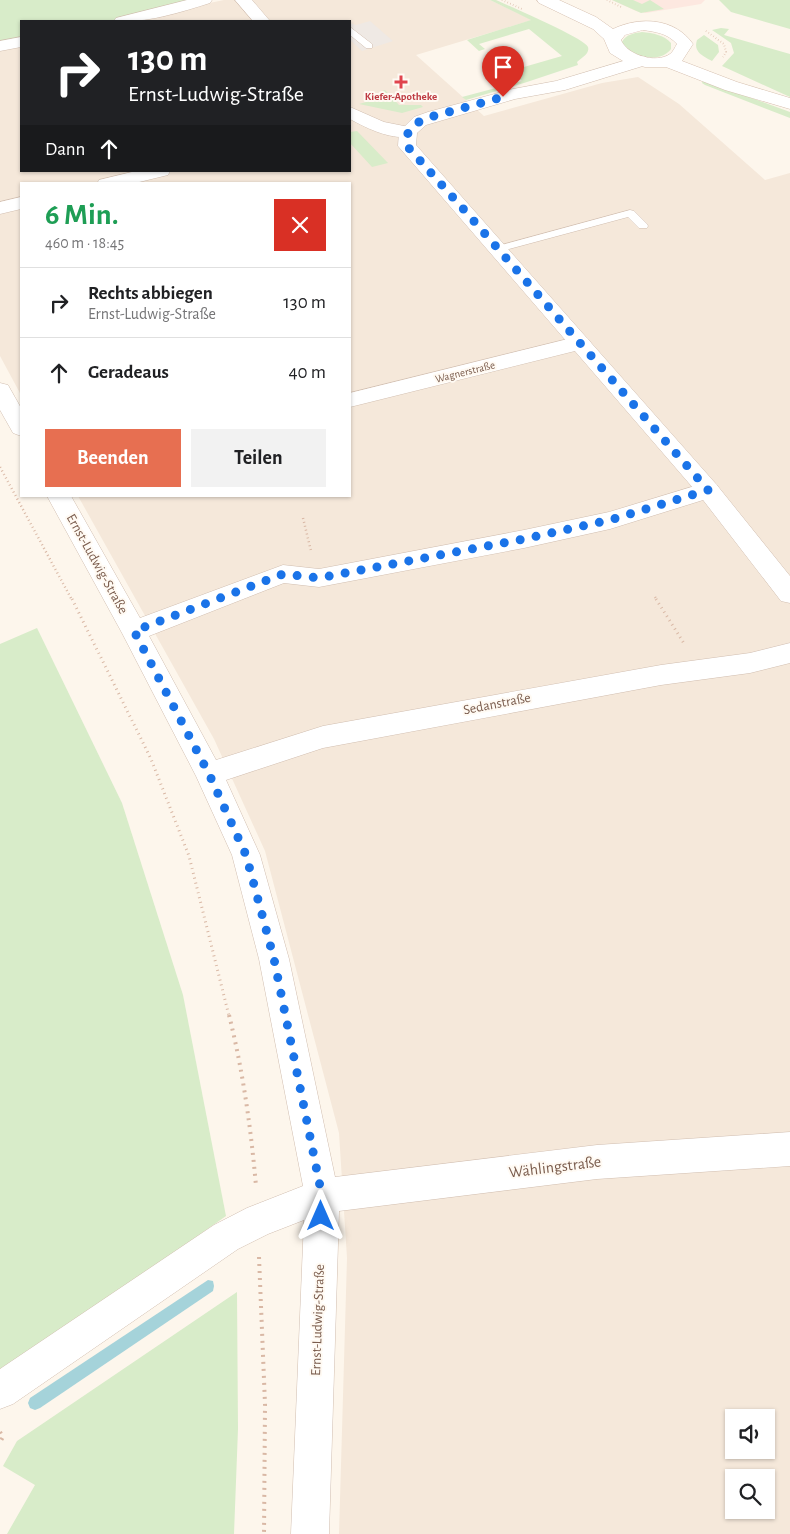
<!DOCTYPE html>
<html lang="de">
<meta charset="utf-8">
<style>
body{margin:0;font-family:"Alegreya Sans",sans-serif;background:#f2f2f2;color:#202124;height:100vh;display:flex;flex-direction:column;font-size:19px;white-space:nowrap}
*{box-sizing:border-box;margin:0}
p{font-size:16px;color:#757577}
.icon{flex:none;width:28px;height:28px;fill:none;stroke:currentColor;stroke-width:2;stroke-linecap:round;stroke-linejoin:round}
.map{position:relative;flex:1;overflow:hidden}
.panel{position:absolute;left:20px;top:182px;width:331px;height:315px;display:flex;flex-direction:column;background:#fff;border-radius:0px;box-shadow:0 1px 4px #0004}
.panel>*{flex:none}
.hud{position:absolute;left:20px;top:20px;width:331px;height:152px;border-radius:0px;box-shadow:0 1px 4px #0004;background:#202124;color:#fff;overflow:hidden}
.buttons{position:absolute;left:725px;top:1409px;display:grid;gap:10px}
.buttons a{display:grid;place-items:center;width:50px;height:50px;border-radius:0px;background:#fff;box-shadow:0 1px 4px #0004;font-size:25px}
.pin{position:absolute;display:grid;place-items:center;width:42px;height:42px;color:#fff;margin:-51px -21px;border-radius:50% 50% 50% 0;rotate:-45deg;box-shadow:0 0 5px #0007}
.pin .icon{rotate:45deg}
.me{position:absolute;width:55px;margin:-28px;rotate:0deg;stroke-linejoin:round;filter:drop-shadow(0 0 4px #0008)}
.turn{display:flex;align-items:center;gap:18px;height:105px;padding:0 25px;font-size:22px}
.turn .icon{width:65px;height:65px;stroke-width:2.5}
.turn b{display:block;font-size:35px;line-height:42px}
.then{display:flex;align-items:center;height:48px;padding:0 25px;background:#0003;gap:10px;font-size:19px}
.round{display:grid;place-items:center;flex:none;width:52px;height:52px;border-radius:0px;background:#f2f2f2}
.headline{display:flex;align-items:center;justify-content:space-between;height:85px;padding:0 25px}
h1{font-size:30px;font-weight:700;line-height:38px;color:#1e9e55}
.primary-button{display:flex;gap:10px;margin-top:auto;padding:10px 25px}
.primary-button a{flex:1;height:58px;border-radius:0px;background:#e76f51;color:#fff;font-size:20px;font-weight:700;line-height:58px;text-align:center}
.primary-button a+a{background:#f2f2f2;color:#202124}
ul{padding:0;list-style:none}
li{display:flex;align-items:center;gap:15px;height:70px;padding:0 25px;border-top:1px solid #e0e0e0}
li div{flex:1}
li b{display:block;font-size:19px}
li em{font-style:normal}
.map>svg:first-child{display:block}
.residential{fill:#f5e8da;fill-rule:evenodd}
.commercial{fill:#fde8e0}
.industrial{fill:#efe9e4}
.green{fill:#d8ecc9}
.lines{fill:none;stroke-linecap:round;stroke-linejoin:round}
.stream{fill:#a5d3da;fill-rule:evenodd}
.service-casing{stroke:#d1beb0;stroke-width:1}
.minor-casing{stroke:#d1beb0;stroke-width:1}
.tertiary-casing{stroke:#d1beb0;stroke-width:1}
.secondary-casing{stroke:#d6c0b0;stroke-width:1}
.path-far3{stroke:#d9b8a5;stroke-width:2;stroke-dasharray:0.5 2.5;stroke-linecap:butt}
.path-far2{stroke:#d9b8a5;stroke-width:2.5;stroke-dasharray:1 3;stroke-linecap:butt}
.path-far1{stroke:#d9b8a5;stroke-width:3;stroke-dasharray:1 4;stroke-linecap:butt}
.path{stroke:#d9b8a5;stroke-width:4;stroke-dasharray:2 5;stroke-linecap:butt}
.service{fill:#fff;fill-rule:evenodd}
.minor{fill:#fff;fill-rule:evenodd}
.tertiary{fill:#fff;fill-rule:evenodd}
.secondary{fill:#fff;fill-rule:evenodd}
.route{stroke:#1a73e8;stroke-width:9;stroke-dasharray:0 16.2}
.health-dot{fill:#e0444e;stroke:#fffaf3;stroke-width:2}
.labels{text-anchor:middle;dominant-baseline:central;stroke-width:4;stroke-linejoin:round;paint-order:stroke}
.far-health-label{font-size:11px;font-weight:bold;fill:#be3a42;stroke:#fffaf3}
.far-street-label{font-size:11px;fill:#7a5c4d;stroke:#fffaf3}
.street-label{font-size:14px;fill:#7a5c4d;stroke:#fffaf3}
.near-street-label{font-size:16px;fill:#7a5c4d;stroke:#fffaf3}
</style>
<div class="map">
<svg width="790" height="1534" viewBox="0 0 790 1534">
<rect width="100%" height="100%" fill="#fdf6ec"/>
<path class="residential" d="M224,0H490L532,20L416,55L484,116L602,83L638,77L679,104L765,180L790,173V1534H339L347,1258L339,1133L265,851L214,739L78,496H350V184H21V395L0,356V47L21,43V171H350V21H124ZM734,1418H766V1450H734ZM734,1478H766V1510H734Z"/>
<polygon class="commercial" points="612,0 705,0 701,4 646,13 636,11"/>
<polygon class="industrial" points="370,21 393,41 362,51 350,40 350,23 356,25"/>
<g class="green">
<polygon points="0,0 191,0 172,7 111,21 21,21 21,38 0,42"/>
<path d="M490,0H496C509,6 584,38 588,47C590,54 581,58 577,62L578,65L524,83L466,100L462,97L522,81L510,71L562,56L529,29L479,44L485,49L479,51L467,40L531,20Z"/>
<polygon points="612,0 633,0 642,4 650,0 664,9 641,13"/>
<polygon points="719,0 790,0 790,29 731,12"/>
<polygon points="721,28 729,29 724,35 790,54 790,97 722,66 734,53 731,43 712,30"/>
<path d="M642,32C653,33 664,35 671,43V49C660,63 640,57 626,51L622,42C626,34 635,33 642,32Z"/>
<path d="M704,35L718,45L719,52L712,61C703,56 693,52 697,40Z"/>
<polygon points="703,80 790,112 790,118 705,85 702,83"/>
<polygon points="385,90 399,105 421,105 423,107 402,113 359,104 387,96 382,91"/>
<polygon points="357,131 388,163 372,167 350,143 350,132"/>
<polygon points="37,628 122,803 183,995 226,1216 11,1368 0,1373 0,644"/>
<polygon points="237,1292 238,1429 234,1534 7,1534 35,1485 3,1466 17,1441"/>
</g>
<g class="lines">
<polygon class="stream" points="208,1280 213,1281 214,1286 213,1291 40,1408 35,1410 30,1408 28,1403 30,1398"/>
<defs>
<g id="service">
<polygon points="350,27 372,44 372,48 366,48 350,35"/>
<polygon points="630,210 634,211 647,224 648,226 647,228 639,228 628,217 498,252 493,249 494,247"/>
</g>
<g id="minor">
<path d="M187,0H212L210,3C178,13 147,23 114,21L116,18Z"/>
<polygon points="235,0 252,0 270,21 253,21"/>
<polygon points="21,37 21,47 0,51 0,41"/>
<path d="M350,107L384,122L414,128L417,132L414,136C393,141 368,129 350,119Z"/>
<polygon points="136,171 170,171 168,175 131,184 97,184 99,180"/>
<polygon points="21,197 21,209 0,214 0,202"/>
<polygon points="580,336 587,338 591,343 587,348 350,407 350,393"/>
<polygon points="0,383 8,385 21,408 21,436 13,433 0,410"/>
<polygon points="708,482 716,484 720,490 716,496 610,529 524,548 319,587 284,583 149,636 216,760 323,726 661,665 750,653 790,643 790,663 750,673 661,685 323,748 226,780 260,855 289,959 335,1177 597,1145 790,1132 790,1166 597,1179 339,1211 329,1534 291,1534 304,1220 268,1234 238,1249 13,1404 0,1409 0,1369 214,1225 247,1208 303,1186 259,959 232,855 196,776 122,633 47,496 71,496 140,618 283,565 319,569 524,530 609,512"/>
</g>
<polygon id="tertiary" points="640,56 646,57 648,61 646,65 565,90 515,99 426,125 417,133 416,145 716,484 790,576 790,603 781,601 700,496 398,146 399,132 414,117 428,112 513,89 556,81"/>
<path id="secondary" d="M537,0H559L596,17L613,29C640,16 675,18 693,44L682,61L737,82L790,98V109L725,90L666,67H645L623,61L610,53L604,39L593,29L539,3ZM643,30C656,32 667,33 677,44C675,47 673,52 670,54C656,64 627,55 621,40L625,35Z"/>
</defs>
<use href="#service" class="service-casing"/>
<use href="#minor" class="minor-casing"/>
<use href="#tertiary" class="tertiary-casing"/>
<use href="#secondary" class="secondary-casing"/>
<g class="path-far3">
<polyline points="502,0 522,9"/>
<polyline points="607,0 621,7"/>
<polyline points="706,31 724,44 726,52 723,57"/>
</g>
<g class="path-far2">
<polyline points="0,467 72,600"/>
<polyline points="303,518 311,551"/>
<polyline points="655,597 657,600"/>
</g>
<g class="path-far1">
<polyline points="72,599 151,759 189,856 229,1016"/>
<polyline points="656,599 685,645"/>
</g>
<g class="path">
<path d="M229,1015C243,1071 251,1129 256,1186"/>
<polyline points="259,1257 265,1404 264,1534"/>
<polyline points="0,1432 3,1437 0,1442"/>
</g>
<use href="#service" class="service"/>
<use href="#minor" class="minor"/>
<use href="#tertiary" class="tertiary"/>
<use href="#secondary" class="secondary"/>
</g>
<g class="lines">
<polyline class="route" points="321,1216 322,1196 274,959 246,855 209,774 134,631 283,574 319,578 524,539 610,520 708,490 466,212 407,146 408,132 420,121 434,116 503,97"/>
</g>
<path class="health-dot" d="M398.5 74.5h5v5h5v5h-5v5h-5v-5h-5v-5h5z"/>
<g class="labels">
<g class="far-health-label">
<text x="401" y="96">Kiefer-Apotheke</text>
</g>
<g class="far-street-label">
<text transform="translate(465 372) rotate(-14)">Wagnerstraße</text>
</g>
<g class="street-label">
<text transform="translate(97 564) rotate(61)">Ernst-Ludwig-Straße</text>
<text transform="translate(497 704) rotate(-11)">Sedanstraße</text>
<text transform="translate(318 1320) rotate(-88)">Ernst-Ludwig-Straße</text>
</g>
<g class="near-street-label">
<text transform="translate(555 1167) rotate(-7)">Wählingstraße</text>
</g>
</g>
</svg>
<div class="buttons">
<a><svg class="icon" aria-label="sound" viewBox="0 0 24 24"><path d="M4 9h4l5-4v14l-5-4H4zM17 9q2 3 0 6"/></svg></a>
<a><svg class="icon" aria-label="search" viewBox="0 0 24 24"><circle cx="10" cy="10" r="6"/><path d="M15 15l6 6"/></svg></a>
</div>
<div class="pin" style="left:503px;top:97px;background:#d93025"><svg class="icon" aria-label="arrive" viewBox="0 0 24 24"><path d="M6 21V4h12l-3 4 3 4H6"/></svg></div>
<svg class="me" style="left:321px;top:1216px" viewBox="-20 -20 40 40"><path d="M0-17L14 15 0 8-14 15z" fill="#1a73e8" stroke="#fff" stroke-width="4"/></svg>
<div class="hud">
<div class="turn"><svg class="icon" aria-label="right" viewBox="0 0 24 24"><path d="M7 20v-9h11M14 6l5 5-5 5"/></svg><div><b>130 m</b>Ernst-Ludwig-Straße</div></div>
<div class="then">Dann<svg class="icon" aria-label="ahead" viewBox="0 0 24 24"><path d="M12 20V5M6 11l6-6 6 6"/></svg></div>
</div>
<section class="panel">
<div class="headline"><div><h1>6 Min.</h1><p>460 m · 18:45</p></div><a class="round" style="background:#d93025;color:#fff"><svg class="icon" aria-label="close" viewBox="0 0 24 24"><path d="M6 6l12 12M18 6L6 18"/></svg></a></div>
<ul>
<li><svg class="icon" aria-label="right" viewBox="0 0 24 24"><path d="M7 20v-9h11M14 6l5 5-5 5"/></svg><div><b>Rechts abbiegen</b><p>Ernst-Ludwig-Straße</p></div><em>130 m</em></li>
<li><svg class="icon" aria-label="ahead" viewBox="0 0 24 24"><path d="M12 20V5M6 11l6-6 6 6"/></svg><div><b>Geradeaus</b></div><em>40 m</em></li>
</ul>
<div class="primary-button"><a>Beenden</a><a>Teilen</a></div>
</section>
</div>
